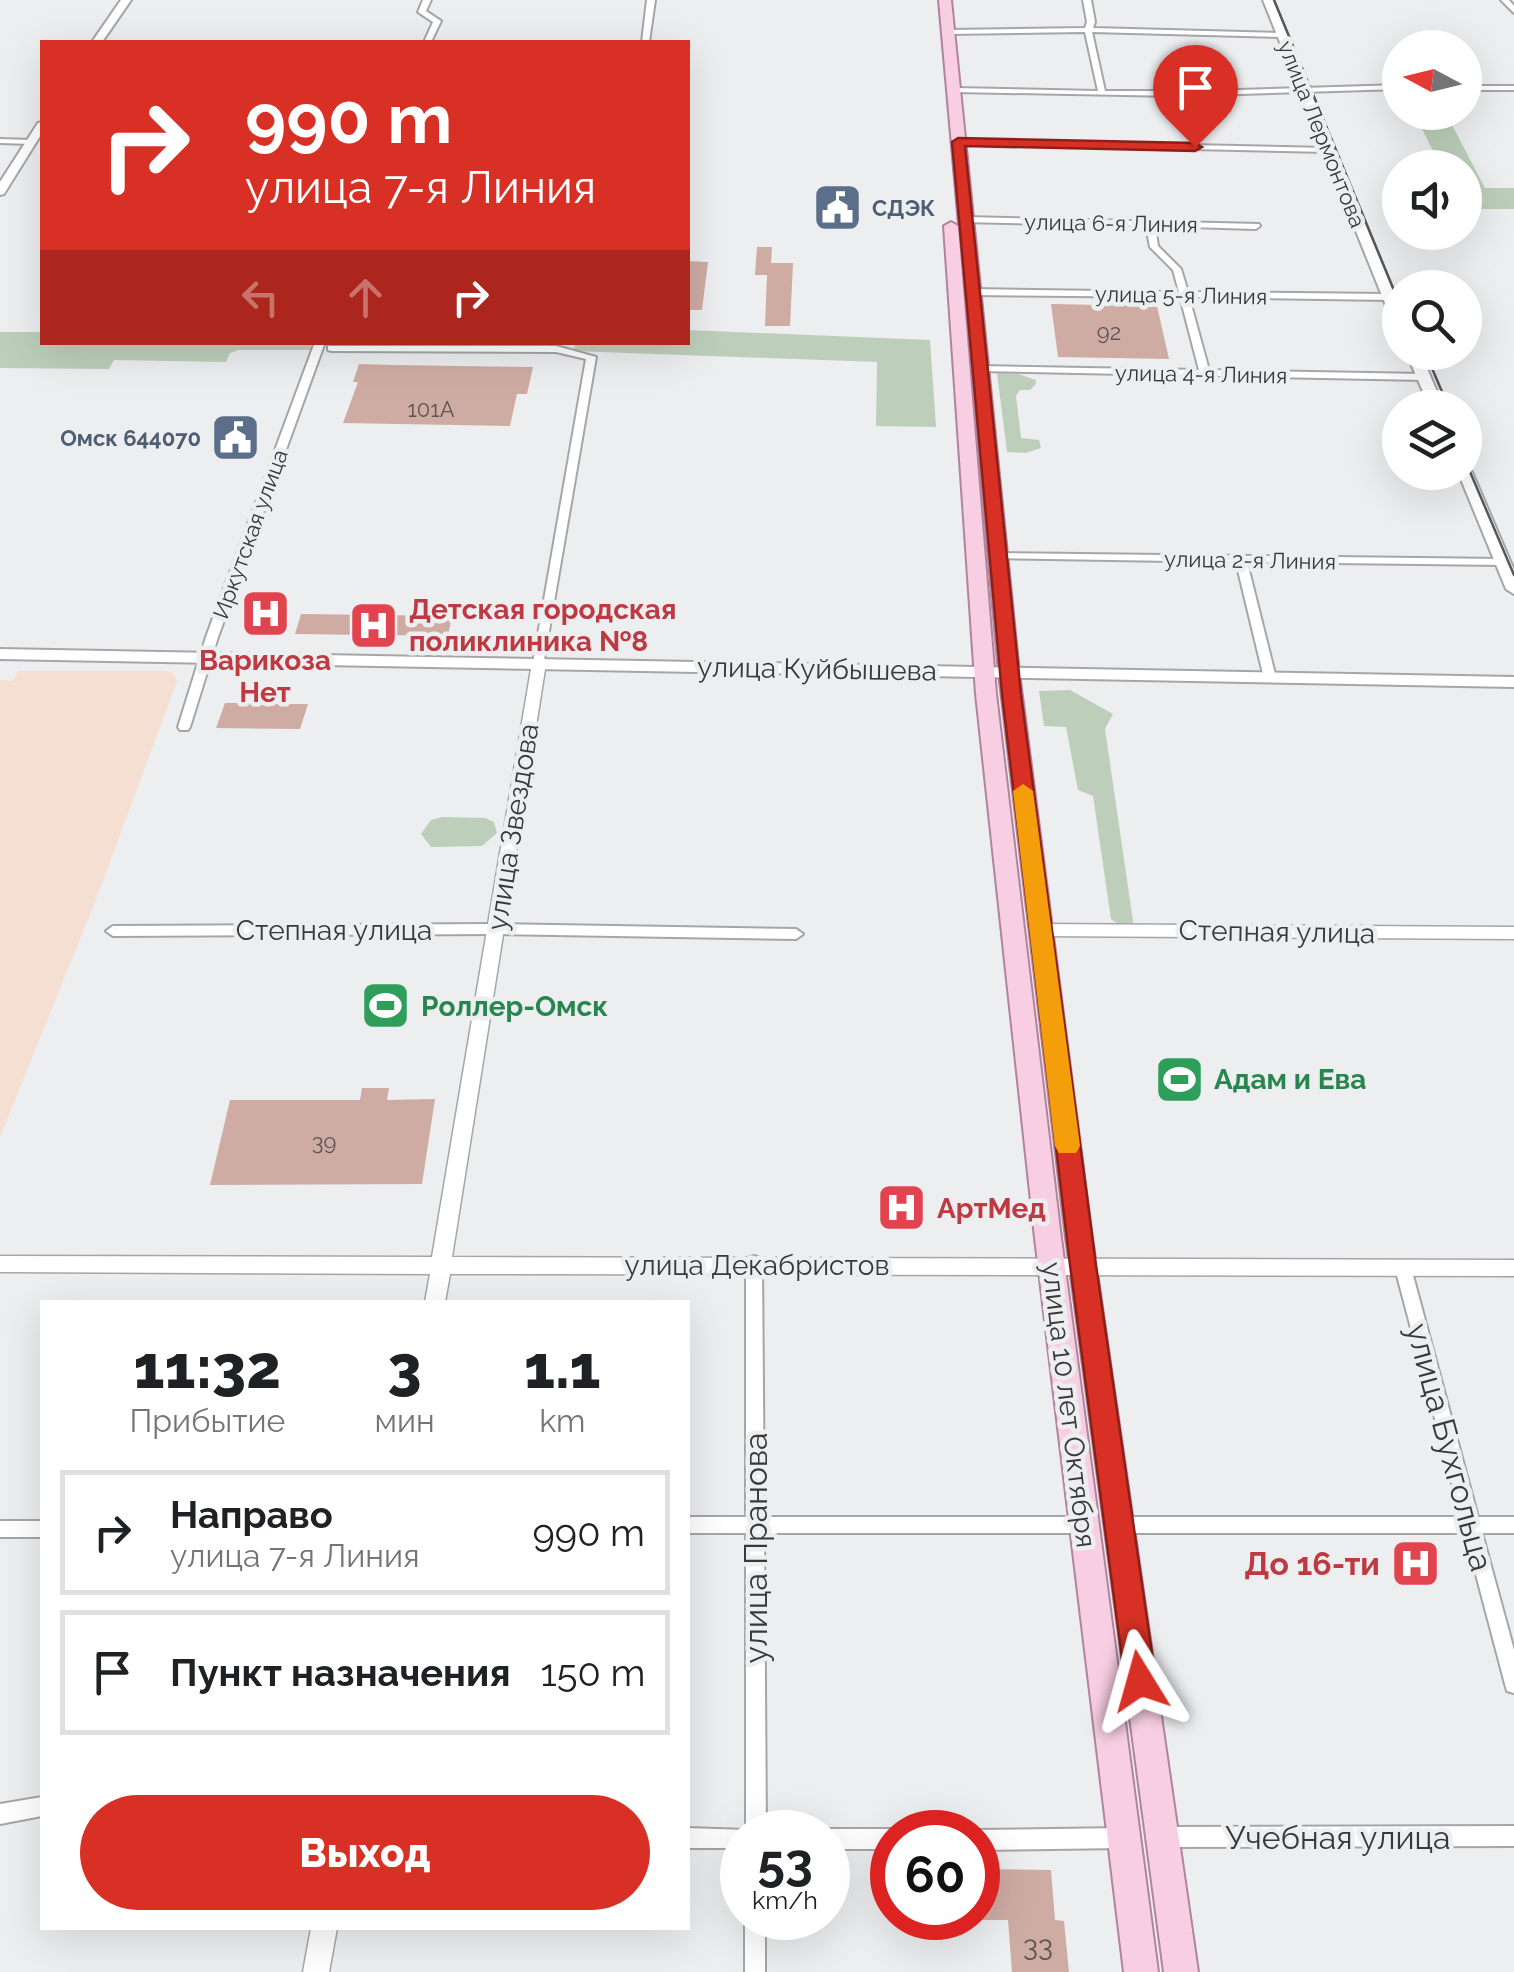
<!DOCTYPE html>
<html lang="ru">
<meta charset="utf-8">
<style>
body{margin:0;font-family:Raleway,sans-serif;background:#f6f6f6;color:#202124;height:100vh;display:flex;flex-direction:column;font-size:38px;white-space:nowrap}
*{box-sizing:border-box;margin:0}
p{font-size:32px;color:#757577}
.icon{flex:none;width:55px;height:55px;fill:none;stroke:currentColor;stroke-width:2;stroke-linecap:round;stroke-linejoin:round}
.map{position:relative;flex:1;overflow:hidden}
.side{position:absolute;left:40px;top:1300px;width:650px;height:630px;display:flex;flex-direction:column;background:#fff;border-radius:0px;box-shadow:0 10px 40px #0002}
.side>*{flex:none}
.guide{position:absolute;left:40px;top:40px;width:650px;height:305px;border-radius:0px;box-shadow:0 10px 40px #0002;background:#d93025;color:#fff;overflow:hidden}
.needle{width:65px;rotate:277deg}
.tools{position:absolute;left:1382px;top:30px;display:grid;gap:20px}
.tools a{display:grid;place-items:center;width:100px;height:100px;border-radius:50%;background:#fff;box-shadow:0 10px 40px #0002;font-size:50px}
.speed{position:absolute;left:720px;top:1810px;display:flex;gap:20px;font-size:50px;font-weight:700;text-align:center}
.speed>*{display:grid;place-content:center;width:130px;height:130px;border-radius:50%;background:#fff;box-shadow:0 10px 40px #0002;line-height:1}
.speed small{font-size:25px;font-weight:400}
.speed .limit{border:15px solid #d22;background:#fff;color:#111}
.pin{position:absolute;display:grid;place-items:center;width:85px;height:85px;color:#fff;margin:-102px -42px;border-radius:50% 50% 50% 0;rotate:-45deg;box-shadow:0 0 10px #0007}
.pin .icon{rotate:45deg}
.me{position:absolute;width:110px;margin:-55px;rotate:352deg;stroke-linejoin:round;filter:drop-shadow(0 0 8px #0008)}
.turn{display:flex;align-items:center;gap:35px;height:210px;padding:0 40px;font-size:45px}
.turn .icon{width:130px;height:130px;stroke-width:2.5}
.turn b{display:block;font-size:70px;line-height:85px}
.lanes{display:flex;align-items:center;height:95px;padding:0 40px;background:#0003;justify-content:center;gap:50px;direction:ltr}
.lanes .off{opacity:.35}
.eta{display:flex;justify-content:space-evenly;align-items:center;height:170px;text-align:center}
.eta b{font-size:60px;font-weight:800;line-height:70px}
.cta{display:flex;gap:20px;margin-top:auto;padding:20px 40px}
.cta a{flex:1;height:115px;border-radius:60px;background:#d93025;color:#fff;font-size:40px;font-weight:800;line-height:115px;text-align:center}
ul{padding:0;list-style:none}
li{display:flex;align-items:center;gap:30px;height:125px;margin:0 20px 15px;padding:0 20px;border:5px solid #e0e0e0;border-radius:0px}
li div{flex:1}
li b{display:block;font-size:38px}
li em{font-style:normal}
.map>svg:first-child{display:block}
.industrial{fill:#f5dfd2}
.green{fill:#bdcfbb}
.building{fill:#ceaca4}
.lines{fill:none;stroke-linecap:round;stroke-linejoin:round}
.minor-casing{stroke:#a6a6a8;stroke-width:4}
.tertiary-casing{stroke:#a6a6a8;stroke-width:3}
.secondary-casing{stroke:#a6a6a8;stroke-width:4}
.primary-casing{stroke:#b2849b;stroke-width:4}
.minor{fill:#fff;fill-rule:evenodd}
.tertiary{fill:#fff;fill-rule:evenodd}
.secondary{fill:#fff;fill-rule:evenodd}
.primary{fill:#f8cee2;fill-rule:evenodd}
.tram{stroke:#575859;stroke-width:2.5}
.route{fill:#d93025;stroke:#8d1f18;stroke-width:2.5}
.slow{fill:#f59e0b}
.labels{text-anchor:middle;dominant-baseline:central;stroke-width:9;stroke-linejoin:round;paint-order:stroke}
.far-street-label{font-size:22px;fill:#39393a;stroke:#edeef0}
.far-service-label{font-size:22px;font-weight:bold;fill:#4e5e75;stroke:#edeef0;text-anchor:start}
.number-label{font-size:22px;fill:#5e5654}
.health-label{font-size:28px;font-weight:bold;fill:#be3a42;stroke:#edeef0;text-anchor:start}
.street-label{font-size:28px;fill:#39393a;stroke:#edeef0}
.leisure-label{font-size:28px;font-weight:bold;fill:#27864d;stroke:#edeef0;text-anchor:start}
.near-number-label{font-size:28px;fill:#5e5654}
.near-street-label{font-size:32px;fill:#39393a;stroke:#edeef0}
.near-health-label{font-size:32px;font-weight:bold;fill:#be3a42;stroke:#edeef0;text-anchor:end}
</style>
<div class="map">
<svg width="1514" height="1972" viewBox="0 0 1514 1972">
<rect width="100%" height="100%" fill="#edeef0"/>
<polygon class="industrial" points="18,671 167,671 173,673 177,681 95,902 0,1137 0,680 13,681"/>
<g class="green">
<polygon points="1419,123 1451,123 1485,188 1514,188 1514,209 1465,209 1465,168 1441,167"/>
<polygon points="688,330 930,340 936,427 876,426 877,362 574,351 575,343 688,342"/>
<polygon points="0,332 42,332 42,342 314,343 311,350 238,350 230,353 226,362 114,360 109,369 0,368"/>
<polygon points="997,373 1018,374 1036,380 1036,384 1030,390 1020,390 1016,396 1021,438 1039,440 1041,448 1026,453 1007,452"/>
<polygon points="1070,690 1113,714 1105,729 1134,928 1121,926 1111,919 1093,796 1078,790 1066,727 1044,726 1039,691"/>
<polygon points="442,817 485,818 494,822 497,833 482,846 431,847 421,834 431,820"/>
</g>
<g class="building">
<polygon points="757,247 772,247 771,263 793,263 790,326 765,326 767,275 755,275"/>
<polygon points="688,261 708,262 702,310 688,310"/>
<polygon points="1051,304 1157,306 1169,359 1058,357"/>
<polygon points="359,364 393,365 533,367 527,394 517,394 510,426 343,423 358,382 353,382"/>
<polygon points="301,614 452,616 448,636 295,634"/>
<polygon points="257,697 272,697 270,704 308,704 300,729 216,728 225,703 255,703"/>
<polygon points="362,1088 389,1088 387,1100 435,1099 422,1184 210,1185 230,1100 360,1100"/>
<polygon points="978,1869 1051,1870 1055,1920 1064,1921 1069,1972 1012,1972 1008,1920 978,1920"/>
</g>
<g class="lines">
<defs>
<g id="minor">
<polygon points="423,0 431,0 426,11 441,21 431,42 424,42 433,22 418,12"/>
<polygon points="647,0 655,0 649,42 642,42"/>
<polygon points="1083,0 1091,0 1095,22 1093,28 1282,33 1286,35 1282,37 1092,32 1105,91 1205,91 1400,85 1400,89 1177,96 954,92 950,90 954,88 1098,91 1085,32 948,34 944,32 948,30 1085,28 1087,22"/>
<polygon points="1501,0 1509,0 1514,6 1514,13"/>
<rect x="1465" y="86" width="49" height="4"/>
<polygon points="0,139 31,140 35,142 31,144 0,143"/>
<polygon points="958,140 1328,148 1332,150 1328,152 955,144 955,140"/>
<polygon points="965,217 1259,224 1260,226 1256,229 1155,226 1158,246 1181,269 1188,292 1389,294 1394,297 1389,300 1189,297 1209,370 1424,374 1429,377 1424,380 976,371 974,369 979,366 1199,370 1180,297 972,295 967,292 972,289 1179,292 1173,270 1150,247 1146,226 962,222 961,220"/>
<polygon points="315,342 325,342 218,637 190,727 188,730 180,730 178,727 206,637"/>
<polygon points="328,346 556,346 596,357 543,666 535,666 533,663 586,359 556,352 331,351 328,350"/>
<polygon points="997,553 1503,559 1508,562 1503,565 1247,562 1276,678 1270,682 1264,678 1236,562 993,558 992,556"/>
<polygon points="496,924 796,929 803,934 796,939 496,934 113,936 106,931 113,926"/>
<polygon points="754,1256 760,1258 762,1263 764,1517 1085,1517 1091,1519 1094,1525 1091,1531 1085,1533 764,1533 766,1832 742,1832 742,1848 688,1848 688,1828 746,1830 746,1533 688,1533 688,1517 746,1517 746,1263 748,1258"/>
<polygon points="1403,1261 1409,1263 1411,1268 1478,1517 1514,1517 1514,1533 1482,1533 1514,1650 1514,1693 1507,1691 1505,1684 1465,1533 1118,1533 1112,1531 1109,1525 1112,1519 1118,1517 1461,1517 1395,1268 1397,1263"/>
<rect x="0" y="1521" width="42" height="16"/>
<polygon points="42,1797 42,1816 0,1824 0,1804"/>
<polygon points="1514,1826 1514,1846 1162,1847 1155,1844 1152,1837 1155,1830 1162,1827"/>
<polygon points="1124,1828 1131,1831 1134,1838 1131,1845 1124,1848 978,1850 978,1832 973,1832 978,1830"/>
<polygon points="828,1829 892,1829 899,1832 892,1832 892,1849 828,1849 828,1832 821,1832"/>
<rect x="745" y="1918" width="20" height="54"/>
</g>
<g id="tertiary">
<polygon points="539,658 546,663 452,1257 1514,1260 1514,1276 450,1274 445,1302 425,1302 430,1274 0,1272 0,1256 432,1257 532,663"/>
<polygon points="1040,924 1514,927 1514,939 1040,936 1031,930"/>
<polygon points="311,1928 337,1928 329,1972 303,1972"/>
</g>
<g id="secondary">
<polygon points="121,0 131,0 102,42 92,42"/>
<polygon points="1263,0 1273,0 1400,307 1400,327 1393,323"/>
<polygon points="42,122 42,133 4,194 0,195 0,182 38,123"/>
<polygon points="1406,352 1420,352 1444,408 1430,408"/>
<polygon points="1465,468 1472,472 1514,570 1514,594 1506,589 1458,472 1465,472"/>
<polygon points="0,649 1514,677 1514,687 0,659"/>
</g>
<g id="primary">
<polygon points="939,0 951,0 1019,673 1092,1238 1198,1972 1164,1972 1066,1238 999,673"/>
<polygon points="951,222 958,226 996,694 1061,1238 1158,1972 1124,1972 1035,1238 976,694 944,226"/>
</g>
</defs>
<use href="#minor" class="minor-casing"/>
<use href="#tertiary" class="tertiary-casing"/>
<use href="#secondary" class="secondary-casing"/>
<use href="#primary" class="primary-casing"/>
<use href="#minor" class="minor"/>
<use href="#tertiary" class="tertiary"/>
<use href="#secondary" class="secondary"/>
<use href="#primary" class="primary"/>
<g class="tram">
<polyline points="1274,0 1400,305"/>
<polyline points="1425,352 1449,408"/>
<polyline points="1465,460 1514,575"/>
</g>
</g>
<polygon class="route" points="958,138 1195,143 1202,147 1195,151 965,146 1021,694 1096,1265 1156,1681 1151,1692 1140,1696 1129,1692 1125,1681 1070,1265 1002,694 952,142"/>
<polygon class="slow" points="1023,784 1033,791 1080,1146 1076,1153 1059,1153 1055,1146 1013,791"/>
<defs>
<symbol id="civic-square" viewBox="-11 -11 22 22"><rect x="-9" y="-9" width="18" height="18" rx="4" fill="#5c6f8a" stroke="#edeef0"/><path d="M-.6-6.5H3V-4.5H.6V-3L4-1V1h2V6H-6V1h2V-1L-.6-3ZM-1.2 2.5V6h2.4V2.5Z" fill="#fff"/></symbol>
<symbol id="hospital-square" viewBox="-11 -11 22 22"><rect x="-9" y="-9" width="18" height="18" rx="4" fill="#e0444e" stroke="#edeef0"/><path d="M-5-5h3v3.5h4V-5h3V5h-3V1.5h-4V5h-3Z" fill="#fff"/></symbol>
<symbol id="stadium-square" viewBox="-11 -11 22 22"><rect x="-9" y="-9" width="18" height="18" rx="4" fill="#2e9e5b" stroke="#edeef0"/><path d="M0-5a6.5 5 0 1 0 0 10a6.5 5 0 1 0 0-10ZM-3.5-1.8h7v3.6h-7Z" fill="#fff"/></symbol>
</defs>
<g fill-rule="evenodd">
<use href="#civic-square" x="810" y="180" width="55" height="55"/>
<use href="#civic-square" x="208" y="410" width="55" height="55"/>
<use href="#hospital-square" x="238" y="586" width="55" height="55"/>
<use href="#hospital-square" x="346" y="598" width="55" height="55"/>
<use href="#stadium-square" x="358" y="978" width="55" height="55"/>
<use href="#stadium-square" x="1152" y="1052" width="55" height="55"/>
<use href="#hospital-square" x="874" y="1180" width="55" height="55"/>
<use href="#hospital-square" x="1388" y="1536" width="55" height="55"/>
</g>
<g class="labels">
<g class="far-street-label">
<text transform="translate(1322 134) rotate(68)">улица Лермонтова</text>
<text transform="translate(1111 223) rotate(1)">улица 6-я Линия</text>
<text transform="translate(1181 295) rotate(1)">улица 5-я Линия</text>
<text transform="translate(1201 374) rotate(1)">улица 4-я Линия</text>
<text transform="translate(250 534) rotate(-70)">Иркутская улица</text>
<text transform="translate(1250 560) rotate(1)">улица 2-я Линия</text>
</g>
<g class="far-service-label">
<text x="872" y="208">СДЭК</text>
<text x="201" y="438" text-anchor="end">Омск 644070</text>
</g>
<g class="number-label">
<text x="1109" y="332">92</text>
<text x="431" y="409">101А</text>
<text x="324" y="1142">39</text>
</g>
<g class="health-label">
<text x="409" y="609">Детская городская<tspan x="409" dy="32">поликлиника №8</tspan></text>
<text x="265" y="660" text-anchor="middle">Варикоза<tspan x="265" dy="32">Нет</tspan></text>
<text x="937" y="1208">АртМед</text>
</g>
<g class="street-label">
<text transform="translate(817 669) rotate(1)">улица Куйбышева</text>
<text transform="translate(513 827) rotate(-81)">улица Звездова</text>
<text x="334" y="930">Степная улица</text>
<text transform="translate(1277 932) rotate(1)">Степная улица</text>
<text x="757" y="1265">улица Декабристов</text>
<text transform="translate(1069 1405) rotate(83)">улица 10 лет Октября</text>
</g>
<g class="leisure-label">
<text x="421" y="1006">Роллер-Омск</text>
<text x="1214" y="1079">Адам и Ева</text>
</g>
<g class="near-number-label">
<text x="1038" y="1946">33</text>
</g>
<g class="near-street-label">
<text transform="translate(1450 1447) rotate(75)">улица Бухгольца</text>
<text transform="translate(755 1548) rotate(-90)">улица Пранова</text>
<text x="1338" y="1837">Учебная улица</text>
</g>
<g class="near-health-label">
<text x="1380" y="1563">До 16-ти</text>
</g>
</g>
</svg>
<div class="tools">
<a><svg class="needle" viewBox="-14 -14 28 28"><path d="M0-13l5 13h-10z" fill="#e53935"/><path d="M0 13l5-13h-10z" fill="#757577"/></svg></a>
<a><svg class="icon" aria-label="sound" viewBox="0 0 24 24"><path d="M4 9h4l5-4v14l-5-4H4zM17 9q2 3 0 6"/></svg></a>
<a><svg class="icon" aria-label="search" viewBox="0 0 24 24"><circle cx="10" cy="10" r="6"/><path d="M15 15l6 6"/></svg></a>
<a><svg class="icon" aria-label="layers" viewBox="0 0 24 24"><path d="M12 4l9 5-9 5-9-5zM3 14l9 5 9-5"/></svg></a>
</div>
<div class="speed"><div>53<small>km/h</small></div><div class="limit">60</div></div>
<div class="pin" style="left:1195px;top:147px;background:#d93025"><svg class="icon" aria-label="arrive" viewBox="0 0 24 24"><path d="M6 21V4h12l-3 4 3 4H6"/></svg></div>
<svg class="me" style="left:1140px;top:1681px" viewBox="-20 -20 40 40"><path d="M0-17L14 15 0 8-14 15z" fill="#d93025" stroke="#fff" stroke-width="4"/></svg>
<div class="guide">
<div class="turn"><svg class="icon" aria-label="right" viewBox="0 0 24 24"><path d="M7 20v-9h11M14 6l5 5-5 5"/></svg><div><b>990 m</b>улица 7-я Линия</div></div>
<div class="lanes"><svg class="icon off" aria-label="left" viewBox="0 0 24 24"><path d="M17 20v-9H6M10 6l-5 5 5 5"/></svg><svg class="icon off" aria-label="ahead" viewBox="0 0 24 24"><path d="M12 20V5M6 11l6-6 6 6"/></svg><svg class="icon" aria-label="right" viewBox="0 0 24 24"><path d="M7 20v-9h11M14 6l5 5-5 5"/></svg></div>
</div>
<section class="side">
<div class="eta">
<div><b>11:32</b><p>Прибытие</p></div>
<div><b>3</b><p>мин</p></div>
<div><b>1.1</b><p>km</p></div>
</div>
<ul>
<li><svg class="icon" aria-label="right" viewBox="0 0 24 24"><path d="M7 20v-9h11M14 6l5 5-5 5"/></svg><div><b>Направо</b><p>улица 7-я Линия</p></div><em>990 m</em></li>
<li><svg class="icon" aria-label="arrive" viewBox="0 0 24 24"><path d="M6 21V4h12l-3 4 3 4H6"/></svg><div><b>Пункт назначения</b></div><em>150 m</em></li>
</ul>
<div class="cta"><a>Выход</a></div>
</section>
</div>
